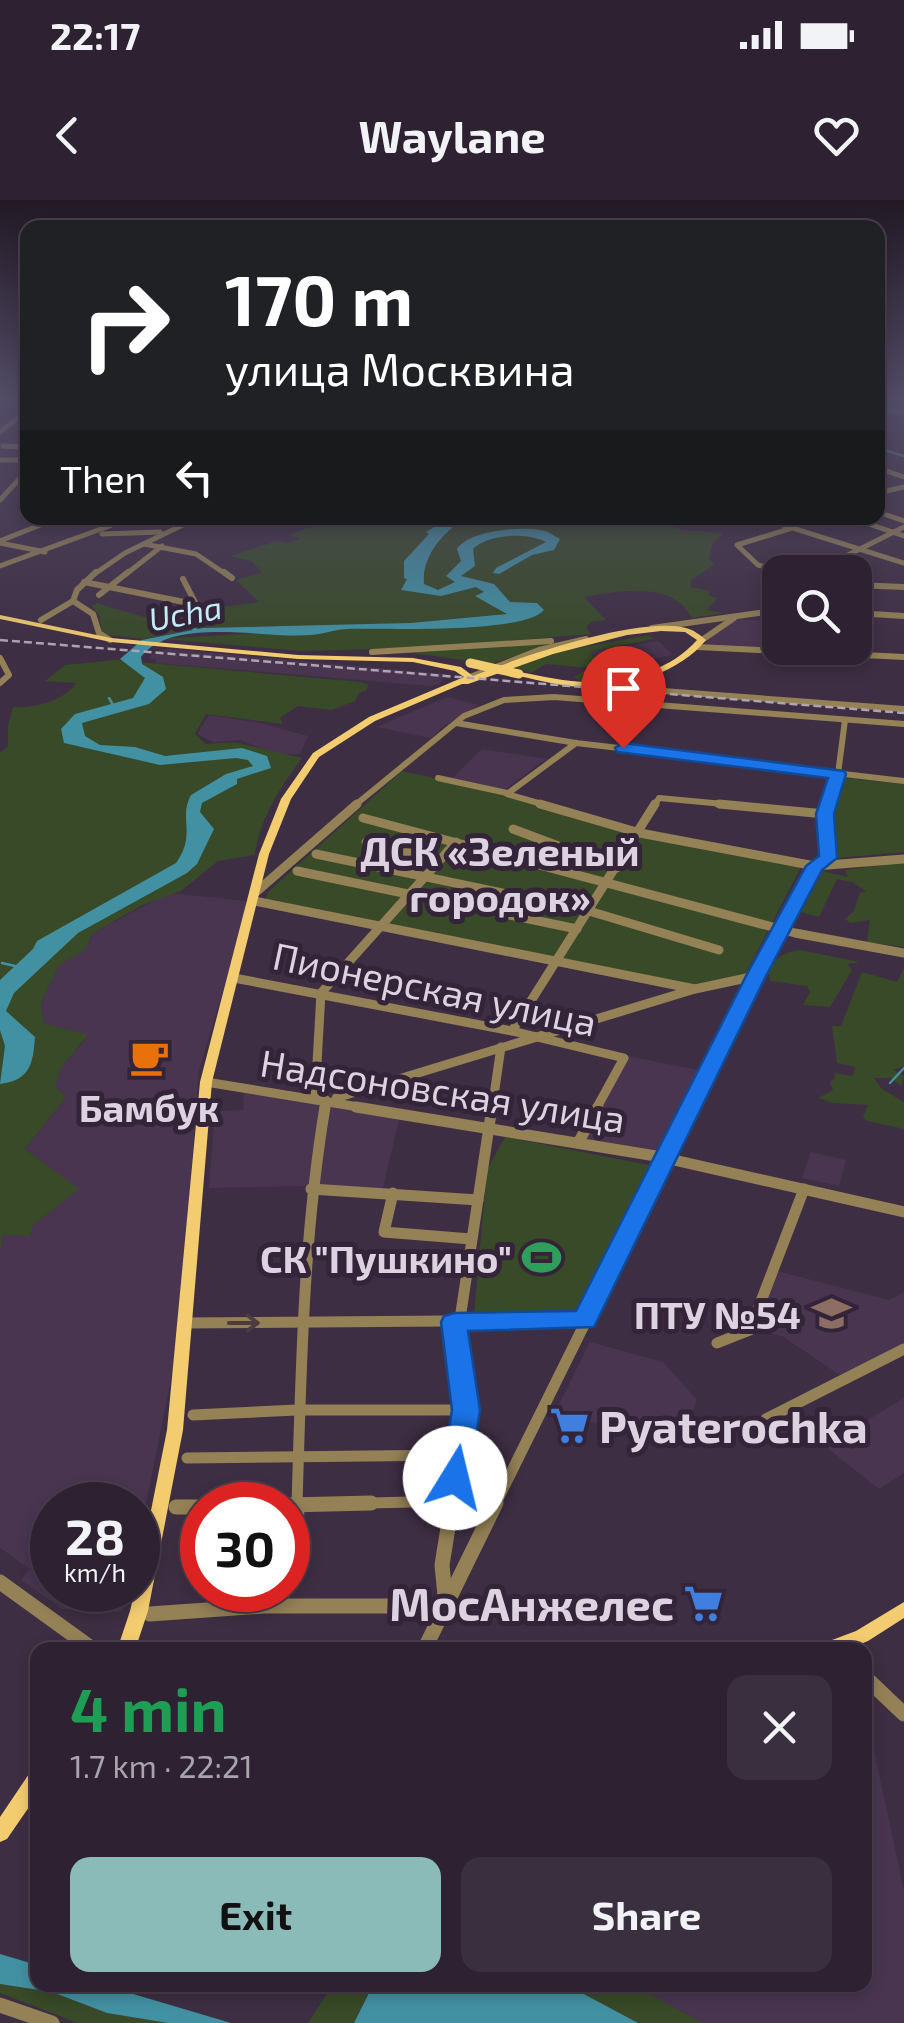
<!DOCTYPE html>
<meta charset="utf-8">
<style>
body{margin:0;font-family:"Exo 2",sans-serif;background:#3a2f3e;color:#f1f3f6;height:100vh;display:flex;flex-direction:column;font-size:38px;white-space:nowrap}
*{box-sizing:border-box;margin:0}
p{font-size:32px;color:#a7a4ac}
.icon{flex:none;width:55px;height:55px;fill:none;stroke:currentColor;stroke-width:2;stroke-linecap:round;stroke-linejoin:round}
.map{position:relative;flex:1;overflow:hidden}
.drawer{position:absolute;left:30px;top:1442px;width:842px;height:350px;display:flex;flex-direction:column;background:#2e2232;border-radius:20px;box-shadow:0 5px 15px #0003,0 0 0 2px #493f4d}
.drawer>*{flex:none}
.banner{position:absolute;left:20px;top:20px;width:865px;height:305px;border-radius:20px;box-shadow:0 5px 15px #0003,0 0 0 2px #493f4d;background:#202124;color:#fff;overflow:hidden}
.controls{position:absolute;left:762px;top:355px;display:grid;gap:20px}
.controls a{display:grid;place-items:center;width:110px;height:110px;border-radius:20px;background:#2e2232;box-shadow:0 5px 15px #0003,0 0 0 2px #493f4d;font-size:50px}
.speed{position:absolute;left:30px;top:1282px;display:flex;gap:20px;font-size:50px;font-weight:700;text-align:center}
.speed>*{display:grid;place-content:center;width:130px;height:130px;border-radius:50%;background:#2e2232;box-shadow:0 5px 15px #0003,0 0 0 2px #493f4d;line-height:1}
.speed small{font-size:25px;font-weight:400}
.speed .limit{border:15px solid #d22;background:#fff;color:#111}
.pin{position:absolute;display:grid;place-items:center;width:85px;height:85px;color:#fff;margin:-102px -42px;border-radius:50% 50% 50% 0;rotate:-45deg;box-shadow:0 0 10px #0007}
.pin .icon{rotate:45deg}
.me{position:absolute;width:110px;margin:-55px;rotate:9deg;stroke-linejoin:round;filter:drop-shadow(0 0 8px #0008)}
.turn{display:flex;align-items:center;gap:35px;height:210px;padding:0 40px;font-size:45px}
.turn .icon{width:130px;height:130px;stroke-width:2.5}
.turn b{display:block;font-size:70px;line-height:85px}
.then{display:flex;align-items:center;height:95px;padding:0 40px;background:#0003;gap:20px;font-size:38px}
.round{display:grid;place-items:center;flex:none;width:105px;height:105px;border-radius:20px;background:#3a2f3e}
.overview{display:flex;align-items:center;justify-content:space-between;height:170px;padding:0 40px}
h1{font-size:60px;font-weight:700;line-height:75px;color:#1e9e55}
.button{display:flex;gap:20px;margin-top:auto;padding:20px 40px}
.button a{flex:1;height:115px;border-radius:20px;background:#8bbbb9;color:#111;font-size:40px;font-weight:700;line-height:115px;text-align:center}
.button a+a{background:#3a2f3e;color:#f1f3f6}
.status{display:flex;justify-content:space-between;align-items:center;height:70px;padding:0 50px;background:#2e2232;direction:ltr}
.status svg{height:28px;fill:currentColor}
header{display:flex;justify-content:space-between;align-items:center;height:130px;padding:0 40px;background:#2e2232;font-size:45px;font-weight:700}
.map>svg:first-child{display:block}
.built{fill:#493550}
.green{fill:#384a28}
.water{fill:#4291a3}
.lines{fill:none;stroke-linecap:round;stroke-linejoin:round}
.stream{stroke:#4291a3;stroke-width:2.5}
.canal{stroke:#4291a3;stroke-width:4}
.minor-far4{stroke:#948156;stroke-width:5}
.minor-far3{stroke:#948156;stroke-width:6}
.minor-far2{stroke:#948156;stroke-width:9}
.minor-far1{stroke:#948156;stroke-width:11}
.minor{stroke:#948156;stroke-width:15}
.major{fill:#f3cc6f;fill-rule:evenodd}
.rail{stroke:#afa4b3;stroke-width:2.5;stroke-dasharray:8 4;stroke-linecap:butt}
.major-bridge{stroke:#f3cc6f;stroke-width:9}
.oneway{stroke:#4c3b40}
.route{fill:#1a73e8;stroke:#114b97;stroke-width:2.5}
.labels{text-anchor:middle;dominant-baseline:central;stroke-width:10;stroke-linejoin:round;paint-order:stroke}
.far-water-label{font-size:32px;font-style:italic;fill:#c4ecf7;stroke:#342439}
.street-label{font-size:38px;fill:#ddd3e0;stroke:#342439}
.poi-label{font-size:38px;font-weight:bold;fill:#ddd3e0;stroke:#342439;text-anchor:end}
.neighbourhood-label{font-size:40px;font-weight:bold;fill:#ddd3e0;stroke:#342439}
.near-poi-label{font-size:45px;font-weight:bold;fill:#ddd3e0;stroke:#342439;text-anchor:start}
</style>
<div class="status"><b>22:17</b><svg viewBox="0 0 49 12"><path d="M0 12V9h3v3zM5 12V6h3v6zM10 12V3h3v9zM15 12V0h3v12zM26 1h20v11H26zM47 4h2v5h-2z"/></svg></div>
<header><svg class="icon" aria-label="back" viewBox="0 0 24 24"><path d="M15 5l-7 7 7 7"/></svg>Waylane<svg class="icon" aria-label="heart" viewBox="0 0 24 24"><path d="M12 20l-8-8c-3-5 5-10 8-4 3-6 11-1 8 4z"/></svg></header>
<div class="map">
<svg width="904" height="1823" viewBox="0 0 904 1823">
<rect width="100%" height="100%" fill="#3e2e43"/>
<g class="built">
<polygon points="738,419 780,422 780,448 855,445 864,446 864,453 703,446 717,431"/>
<polygon points="658,441 673,455 628,463 607,462 588,452"/>
<polygon points="169,449 279,459 445,474 440,484 431,486 156,463 156,459 148,458 155,452"/>
<polygon points="447,497 479,505 445,525 431,538 377,527"/>
<polygon points="209,515 260,523 308,536 300,554 275,554 241,540 213,542 197,534"/>
<polygon points="482,549 546,559 504,590 453,578"/>
<polygon points="169,693 246,701 245,719 199,870 179,1139 138,1343 138,1305 52,1305 52,1390 127,1390 122,1412 62,1409 21,1380 30,1369 0,1348 0,1053 3,1035 33,1025 78,989 25,949 66,897 54,887 61,868 88,836 44,823 41,802 59,764 90,741 93,733"/>
<polygon points="628,856 697,870 655,954 581,940"/>
<polygon points="244,893 400,915 382,992 301,986 209,988 215,911 243,910"/>
<polygon points="811,952 846,960 839,986 802,978"/>
<polygon points="777,1071 889,1100 904,1092 904,1144 843,1177 782,1136 752,1129"/>
<polygon points="590,1142 663,1162 697,1200 678,1248 556,1211"/>
<polygon points="904,1198 904,1273 879,1289 825,1246"/>
<polygon points="865,1508 904,1691 904,1823 703,1823 633,1785 865,1785"/>
</g>
<g class="green">
<path d="M334,318H656L681,330L724,333L713,342L709,359L715,364L691,380V387L710,391L709,395L717,398L707,410L723,413L692,418C672,380 619,391 584,397L606,420L591,422L586,427L591,434L420,448L302,451L162,439C190,436 258,436 277,426L203,428L145,439L108,435L101,430L100,417L92,406L96,403L144,417L259,402L236,380L262,372L251,361L230,356L277,341L288,343L300,339L289,335Z"/>
<path d="M650,435L654,439L589,452C605,466 621,458 640,471L633,474L596,468L583,483L574,477L589,468L546,464L531,473L510,466L539,455Z"/>
<polygon points="559,442 491,464 405,452"/>
<path d="M116,460L361,482L368,485L367,490L359,493L355,501L331,510L298,506L280,518L283,524L206,514L195,534L206,544L234,542L302,558C281,586 259,620 255,655L218,661L181,691L143,705L93,733L85,750L59,765L41,802L44,823L88,835L61,868L55,887L66,897L25,949L79,989L33,1025L30,1036L3,1035L0,1053V553L8,546V526L13,507C33,509 66,500 76,483L45,481L65,465Z"/>
<polygon points="402,571 497,592 637,633 802,665 745,775 692,785 265,703 268,692"/>
<polygon points="845,578 904,584 904,652 837,658 832,620"/>
<polygon points="904,662 904,747 867,742 870,720 850,723 845,719 854,711 860,692 867,692 852,682 837,679 819,717 801,712 823,671 848,677 845,670"/>
<path d="M800,750L860,762L847,764L852,770L830,807L803,805L810,792L807,786L770,781L768,769C778,756 784,753 800,750Z"/>
<polygon points="904,768 904,866 893,870 904,876 901,886 891,878 874,878 882,889 904,902 904,929 867,921 863,917 868,905 833,903 818,898 833,890 830,882 835,878 834,873 853,876 855,867 837,863 832,826 841,826 862,772 897,782"/>
<polygon points="505,937 649,965 575,1116 474,1115 487,970"/>
<polygon points="0,1784 52,1792 107,1813 168,1823 78,1823 0,1793"/>
<polygon points="333,1785 373,1785 354,1823 308,1823"/>
<polygon points="567,1785 633,1785 703,1823 638,1823"/>
</g>
<g class="water">
<path d="M448,318H466C445,330 421,356 424,384L438,390L455,382L446,376L461,361L457,349C468,331 522,325 545,331C550,332 554,336 560,339L554,350L532,355L499,374L493,373L496,368L546,342C527,332 487,334 473,349L475,366L461,376L494,384L510,402L537,403L544,410C524,434 384,428 349,429C335,429 324,434 311,435C265,439 173,416 141,457L142,464L163,477L166,489L149,504L82,523L85,536L100,545L135,547L165,556L242,548L267,556L271,568L237,579V584L202,603L200,612L214,629L197,664L187,673L78,733L14,793L6,811L35,837C33,863 31,880 0,884L5,846L0,830V780L33,749L37,741L176,663C197,634 178,619 191,595L226,574L253,566L248,560L236,558L160,565L64,543L61,529L75,514L133,498L145,478L120,459L142,440L203,428L411,423L507,414L475,396L484,392L476,387L441,396L401,390L407,379L404,378V361L429,334L426,332Z"/>
<polygon points="0,1754 37,1765 38,1785 103,1785 231,1823 168,1823 107,1813 52,1792 0,1784"/>
<polygon points="373,1785 567,1785 638,1823 354,1823"/>
</g>
<g class="lines">
<g class="stream">
<polyline points="878,248 904,256"/>
<polyline points="178,422 199,431"/>
<polyline points="109,498 112,503"/>
<polyline points="2,763 15,766"/>
<polyline points="890,883 904,868"/>
</g>
<polyline class="canal" points="878,211 904,212"/>
<g class="minor-far4">
<polyline points="0,232 28,210"/>
<polyline points="23,234 28,234"/>
<polyline points="3,246 28,247"/>
<polyline points="0,260 28,260"/>
<polyline points="878,268 904,277"/>
<polyline points="878,293 904,287"/>
<polyline points="0,300 22,276 20,260"/>
<polyline points="878,312 904,321"/>
<polyline points="761,318 904,363"/>
<polyline points="857,320 904,336"/>
<polyline points="102,334 160,332"/>
<polyline points="0,341 58,318"/>
<polyline points="0,343 45,352"/>
<polyline points="144,344 196,354 227,375"/>
<polyline points="0,366 131,318"/>
<polyline points="787,372 758,365 737,345 792,328"/>
<polyline points="825,372 836,361 904,327"/>
<polyline points="93,375 125,353 197,318"/>
<polyline points="125,375 162,346"/>
</g>
<g class="minor-far3">
<polyline points="224,372 232,378"/>
<polyline points="183,379 200,412"/>
<polyline points="84,382 194,404"/>
<polyline points="855,385 904,387"/>
<polyline points="99,395 128,372"/>
<polyline points="73,401 77,390 96,372"/>
<polyline points="73,401 93,414 99,433 110,440"/>
<polyline points="855,413 904,416"/>
<polyline points="41,420 73,401"/>
<polyline points="652,428 780,410"/>
<polyline points="702,440 734,418"/>
<polyline points="698,447 904,457"/>
<polyline points="372,452 551,441"/>
<polyline points="0,458 9,475 0,483"/>
<polyline points="470,477 539,450 586,439"/>
<polyline points="596,486 904,509"/>
<polyline points="456,523 576,543 904,581"/>
<polyline points="438,578 507,593"/>
<polyline points="354,606 464,516 504,500 554,497 904,524"/>
<polyline points="549,606 507,594 576,543"/>
<polyline points="654,606 659,598 745,606"/>
<polyline points="828,606 838,574 845,520"/>
</g>
<g class="minor-far2">
<polyline points="540,604 640,633 815,666 904,659"/>
<polyline points="719,604 825,614"/>
<polyline points="363,618 795,733 904,753"/>
<polyline points="513,629 617,668"/>
<polyline points="366,642 438,660"/>
<polyline points="316,654 589,711 719,750"/>
<polyline points="297,671 577,729"/>
<polyline points="256,692 357,604"/>
<polyline points="254,701 695,789"/>
<polyline points="234,778 512,831 624,858 596,909"/>
<polyline points="512,831 655,604"/>
<polyline points="206,882 371,909"/>
<polyline points="315,898 321,793 456,642"/>
<polyline points="336,898 695,789 756,776"/>
<polyline points="324,909 326,900"/>
<polyline points="492,909 501,847"/>
<polyline points="690,909 815,666 828,659 825,614 828,604"/>
</g>
<g class="minor-far1">
<polyline points="356,907 656,956 904,1012"/>
<polyline points="578,943 598,907"/>
<polyline points="311,989 478,1000"/>
<polyline points="393,993 384,1032 471,1039"/>
<polyline points="460,1119 492,907"/>
<polyline points="186,1123 585,1120"/>
<polyline points="717,1143 750,1130 804,989"/>
<polyline points="193,1215 297,1210 466,1210"/>
<polyline points="766,1219 904,1149"/>
<polyline points="187,1258 458,1255"/>
<polyline points="288,1305 452,1301"/>
<path d="M297,1305C301,1172 303,1039 325,907"/>
<polyline points="451,1305 466,1210 454,1122"/>
<polyline points="495,1305 692,907"/>
</g>
<g class="minor">
<polyline points="288,1305 371,1303"/>
<polyline points="176,1307 202,1307"/>
<polyline points="288,1363 296,1347 297,1303"/>
<polyline points="0,1382 94,1450"/>
<polyline points="150,1414 263,1406 446,1406 442,1365 452,1303"/>
<polyline points="424,1450 496,1303"/>
<polyline points="865,1477 904,1514"/>
<polyline points="0,1805 52,1823"/>
</g>
<g class="major">
<path d="M0,415L111,438L298,455L413,458L461,467L473,476C521,457 637,416 686,428C694,430 700,435 706,440C680,472 631,487 590,487C567,488 542,481 519,476L515,474L519,472C542,476 566,482 589,482C627,483 672,469 697,440L685,432L661,431L627,435L553,454L468,484H462L375,521L319,557L291,599L269,654L212,882L183,1230L148,1411L135,1450H117L130,1411L135,1390H138V1376L167,1230L200,882L259,654L281,599L313,553L369,517L464,477L455,471L413,462L298,459L111,442L0,419Z"/>
<polygon points="904,1402 904,1418 868,1441 845,1450 740,1450 743,1445 749,1443 832,1440 856,1431"/>
<polygon points="38,1569 38,1594 7,1639 0,1642 0,1617 31,1571"/>
</g>
<polyline class="rail" points="0,440 904,513"/>
<polyline class="major-bridge" points="470,463 519,474"/>
</g>
<defs><path id="oneway-shaft" d="M-6 0H5M1.5-3L5.5 0L1.5 3" fill="none" stroke-width="1.6" stroke-linecap="round" stroke-linejoin="round" transform="scale(2.5)"/></defs>
<use class="oneway" href="#oneway-shaft" transform="translate(244 1123)"/>
<linearGradient id="sky" x2="0" y2="1"><stop stop-color="#221925"/><stop offset="0.44" stop-color="#524c66"/><stop offset="1" stop-color="#524c66" stop-opacity="0"/></linearGradient>
<rect width="904" height="452" fill="url(#sky)"/>
<polygon class="route" points="623,543 844,571 846,574 834,614 837,658 822,670 766,776 594,1127 468,1131 480,1210 470,1278 466,1286 455,1289 445,1286 441,1278 452,1210 441,1122 444,1116 454,1113 576,1111 746,776 806,666 819,656 816,614 828,578 617,552 615,548"/>
<defs>
<symbol id="cafe-bare" viewBox="-9 -9 18 18"><path d="M-5.5-4.5H6V0H3Q3 3.5 0 3.5H-2.5Q-5.5 3.5-5.5 0ZM3-3.2v2h1.7v-2ZM-6 4.5H4V6H-6Z" fill="#e8710a" stroke="#342439" stroke-width="2.5" paint-order="stroke"/></symbol>
<symbol id="stadium-bare" viewBox="-9 -9 18 18"><path d="M0-5a6.5 5 0 1 0 0 10a6.5 5 0 1 0 0-10ZM-3.5-1.8h7v3.6h-7Z" fill="#2e9e5b" stroke="#342439" stroke-width="2.5" paint-order="stroke"/></symbol>
<symbol id="university-bare" viewBox="-9 -9 18 18"><path d="M0-5L7-2L0 1L-7-2ZM-4 1L0 2.5L4 1V4Q0 6-4 4Z" fill="#8d6e63" stroke="#342439" stroke-width="2.5" paint-order="stroke"/></symbol>
<symbol id="supermarket-bare" viewBox="-9 -9 18 18"><path d="M-6-5.5h2.5l.6 2H6L4.5 2H-2.5L-4.4-4H-6ZM-1.5 3.2a1.3 1.3 0 1 0 .1 0ZM3 3.2a1.3 1.3 0 1 0 .1 0Z" fill="#3f7fe0" stroke="#342439" stroke-width="2.5" paint-order="stroke"/></symbol>
</defs>
<g fill-rule="evenodd">
<use href="#cafe-bare" x="122" y="830" width="55" height="55"/>
<use href="#stadium-bare" x="514" y="1030" width="55" height="55"/>
<use href="#university-bare" x="804" y="1086" width="55" height="55"/>
<use href="#supermarket-bare" x="542" y="1198" width="55" height="55"/>
<use href="#supermarket-bare" x="676" y="1376" width="55" height="55"/>
</g>
<g class="labels">
<g class="far-water-label">
<text transform="translate(185 412) rotate(-10)">Ucha</text>
</g>
<g class="street-label">
<text transform="translate(435 788) rotate(12)">Пионерская улица</text>
<text transform="translate(443 890) rotate(9)">Надсоновская улица</text>
</g>
<g class="poi-label">
<text x="149" y="907" text-anchor="middle">Бамбук</text>
<text x="512" y="1058">СК "Пушкино"</text>
<text x="801" y="1114">ПТУ №54</text>
</g>
<g class="neighbourhood-label">
<text x="500" y="650">ДСК «Зеленый<tspan x="500" dy="46">городок»</tspan></text>
</g>
<g class="near-poi-label">
<text x="599" y="1225">Pyaterochka</text>
<text x="674" y="1403" text-anchor="end">МосАнжелес</text>
</g>
</g>
</svg>
<div class="controls">
<a><svg class="icon" aria-label="search" viewBox="0 0 24 24"><circle cx="10" cy="10" r="6"/><path d="M15 15l6 6"/></svg></a>
</div>
<div class="speed"><div>28<small>km/h</small></div><div class="limit">30</div></div>
<div class="pin" style="left:623px;top:548px;background:#d93025"><svg class="icon" aria-label="arrive" viewBox="0 0 24 24"><path d="M6 21V4h12l-3 4 3 4H6"/></svg></div>
<svg class="me" style="left:455px;top:1278px" viewBox="-20 -20 40 40"><circle r="19" fill="#fff"/><path d="M0-13L10 11 0 6-10 11z" fill="#1a73e8"/></svg>
<div class="banner">
<div class="turn"><svg class="icon" aria-label="right" viewBox="0 0 24 24"><path d="M7 20v-9h11M14 6l5 5-5 5"/></svg><div><b>170 m</b>улица Москвина</div></div>
<div class="then">Then<svg class="icon" aria-label="left" viewBox="0 0 24 24"><path d="M17 20v-9H6M10 6l-5 5 5 5"/></svg></div>
</div>
<section class="drawer">
<div class="overview"><div><h1>4 min</h1><p>1.7 km · 22:21</p></div><a class="round"><svg class="icon" aria-label="close" viewBox="0 0 24 24"><path d="M6 6l12 12M18 6L6 18"/></svg></a></div>
<div class="button"><a>Exit</a><a>Share</a></div>
</section>
</div>
